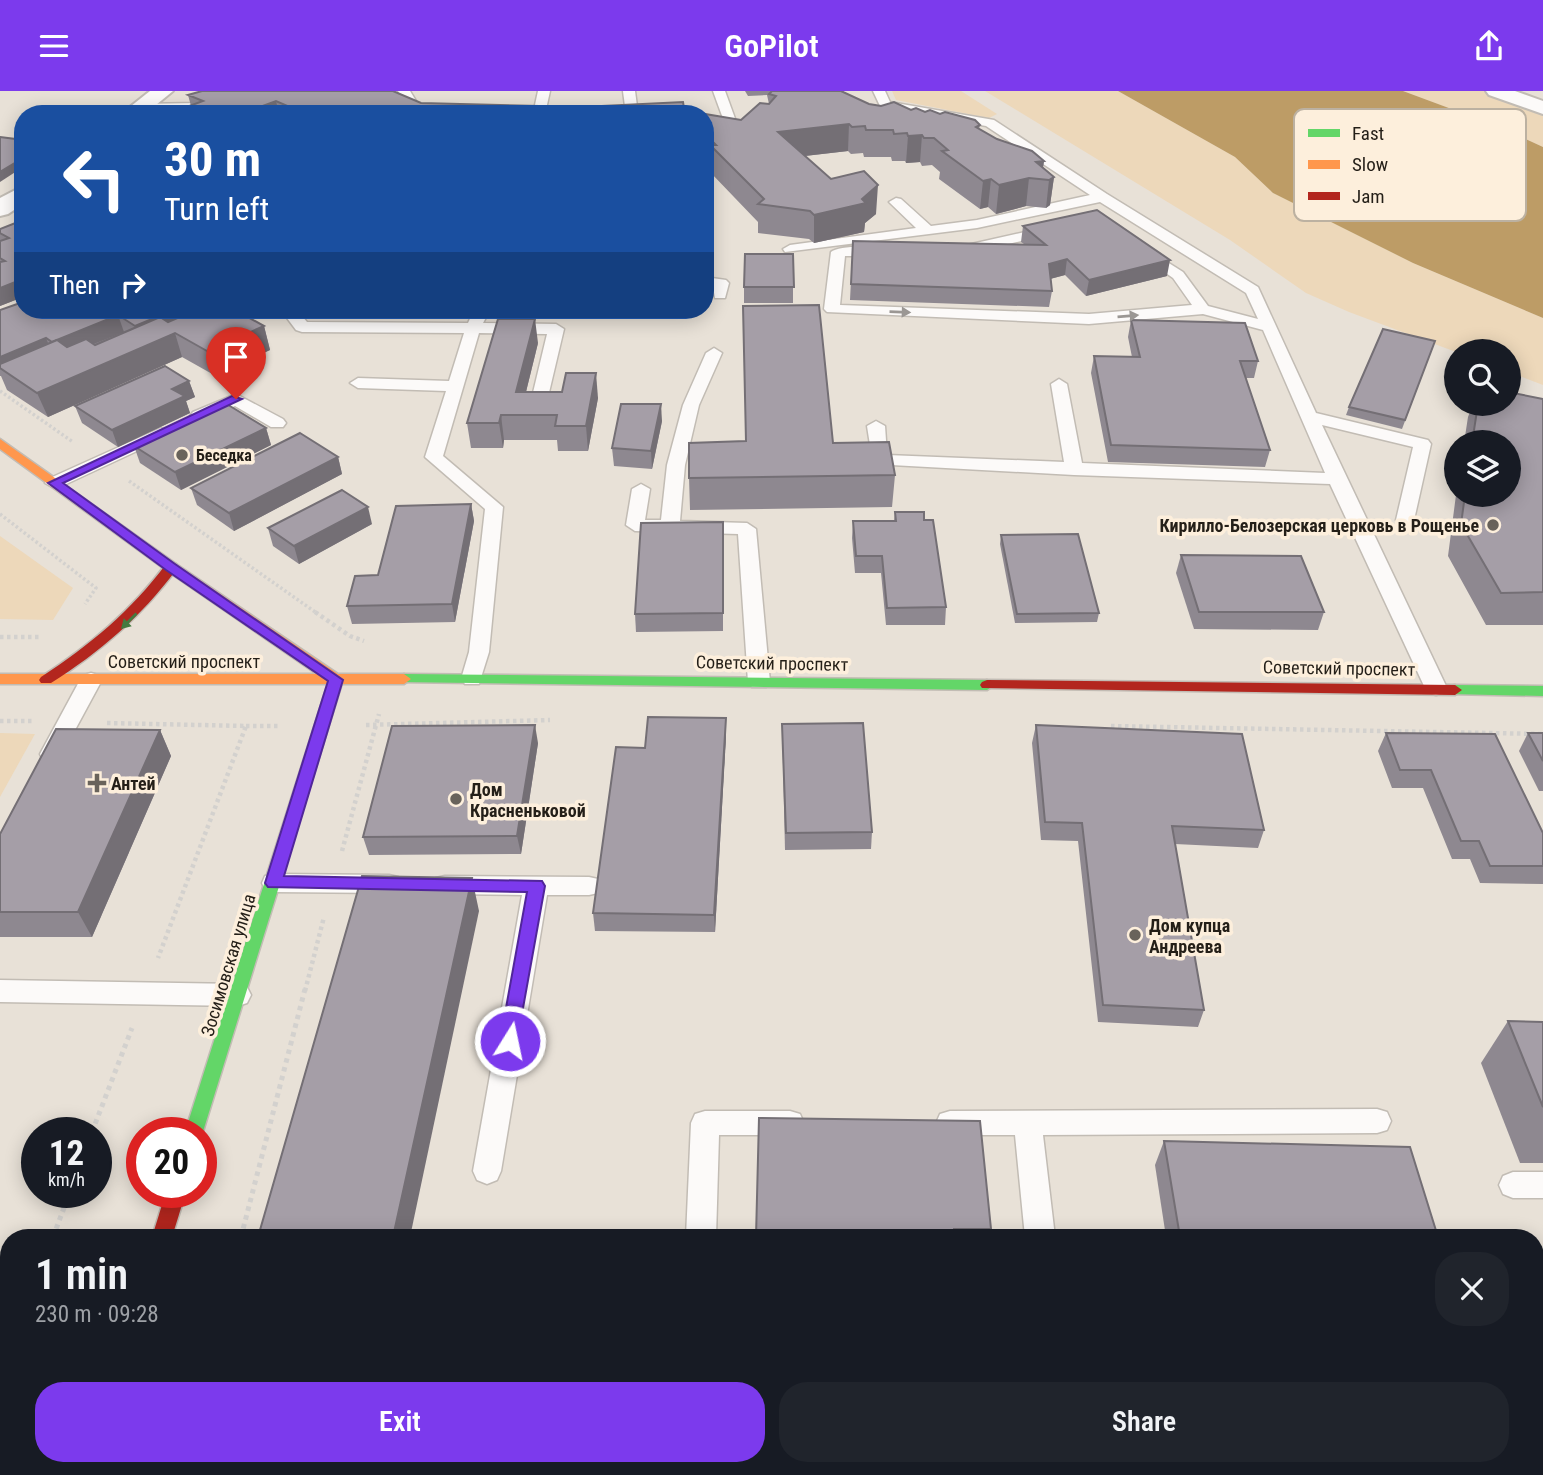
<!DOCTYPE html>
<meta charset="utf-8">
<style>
body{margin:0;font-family:"Roboto Condensed",sans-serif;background:#20242c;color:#f1f3f6;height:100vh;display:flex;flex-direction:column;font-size:26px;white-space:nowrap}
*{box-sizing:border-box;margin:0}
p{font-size:23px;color:#9ea1a6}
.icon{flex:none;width:38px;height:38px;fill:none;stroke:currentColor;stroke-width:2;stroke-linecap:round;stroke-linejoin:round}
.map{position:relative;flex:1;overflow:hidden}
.details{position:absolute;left:0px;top:1138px;width:1544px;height:247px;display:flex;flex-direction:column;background:#171b24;border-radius:28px 28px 0 0;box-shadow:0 4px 18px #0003}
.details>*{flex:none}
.guide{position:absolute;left:14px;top:14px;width:700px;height:214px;border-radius:28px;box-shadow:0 4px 18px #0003;background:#1a4fa0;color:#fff;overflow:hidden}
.tools{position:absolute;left:1444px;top:248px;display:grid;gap:14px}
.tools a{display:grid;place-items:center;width:77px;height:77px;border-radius:50%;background:#171b24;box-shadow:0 4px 18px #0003;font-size:35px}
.speed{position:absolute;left:21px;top:1026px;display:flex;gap:14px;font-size:35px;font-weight:700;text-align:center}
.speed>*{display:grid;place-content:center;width:91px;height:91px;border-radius:50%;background:#171b24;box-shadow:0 4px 18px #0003;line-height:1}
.speed small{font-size:18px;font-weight:400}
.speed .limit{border:10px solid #d22;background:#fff;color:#111}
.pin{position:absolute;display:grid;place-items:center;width:60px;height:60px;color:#fff;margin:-72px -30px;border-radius:50% 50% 50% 0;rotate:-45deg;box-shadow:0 0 7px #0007}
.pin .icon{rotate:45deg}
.me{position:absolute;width:77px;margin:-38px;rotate:10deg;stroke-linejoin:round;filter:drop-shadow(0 0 5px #0008)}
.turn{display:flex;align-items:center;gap:24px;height:147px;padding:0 35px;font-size:32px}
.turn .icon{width:91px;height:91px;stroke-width:2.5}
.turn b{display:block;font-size:49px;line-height:60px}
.then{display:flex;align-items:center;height:66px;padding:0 35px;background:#0003;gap:14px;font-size:26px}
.round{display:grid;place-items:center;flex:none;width:74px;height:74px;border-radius:28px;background:#20242c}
.summary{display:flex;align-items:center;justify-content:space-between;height:119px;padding:0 35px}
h1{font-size:42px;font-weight:600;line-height:52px}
.action{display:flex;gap:14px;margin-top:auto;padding:14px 35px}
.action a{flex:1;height:80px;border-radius:28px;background:#7c3aed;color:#fff;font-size:28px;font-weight:600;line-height:80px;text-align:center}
.action a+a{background:#20242c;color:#f1f3f6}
header{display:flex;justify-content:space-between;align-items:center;height:91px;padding:0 35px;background:#7c3aed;color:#fff;font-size:32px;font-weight:600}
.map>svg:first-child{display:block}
.green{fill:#edd8ba}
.water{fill:#bd9c66}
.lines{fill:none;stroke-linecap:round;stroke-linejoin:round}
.lane-casing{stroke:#c2bcb4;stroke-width:3}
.street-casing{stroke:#c2bcb4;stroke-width:4}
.fast-casing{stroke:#c2bcb4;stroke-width:3}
.slow-casing{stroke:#c2bcb4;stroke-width:3}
.jam-casing{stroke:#c2bcb4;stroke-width:3}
.path-far2{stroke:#d3d1ce;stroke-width:3.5;stroke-dasharray:2.5 2.5;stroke-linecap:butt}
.path-far1{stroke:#d3d1ce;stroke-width:4.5;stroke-dasharray:3.5 3.5;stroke-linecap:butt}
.path{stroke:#d3d1ce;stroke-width:5;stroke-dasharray:4.5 4.5;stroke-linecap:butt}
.lane{fill:#fcfaf9;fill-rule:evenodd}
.street{fill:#fcfaf9;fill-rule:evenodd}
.fast{fill:#63d668;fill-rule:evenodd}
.slow{fill:#ff974d;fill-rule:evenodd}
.jam{fill:#b3261e;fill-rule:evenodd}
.wall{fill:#8e8890}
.shaded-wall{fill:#746f75}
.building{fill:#a59ea7;stroke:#746f75;stroke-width:2}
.oneway{fill:#9b9794}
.oneway2{fill:#447a40}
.route{fill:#7c3aed;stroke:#51269a;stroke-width:2}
.poi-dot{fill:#69635b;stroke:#fdefdc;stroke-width:2.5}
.labels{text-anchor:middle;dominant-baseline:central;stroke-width:7;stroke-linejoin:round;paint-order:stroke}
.far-poi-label{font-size:16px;font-weight:bold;fill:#241f18;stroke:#fdefdc;text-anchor:start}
.poi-label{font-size:18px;font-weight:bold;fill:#241f18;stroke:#fdefdc;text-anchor:start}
.street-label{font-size:18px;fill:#241f18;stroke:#fdefdc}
.key{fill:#fdefdc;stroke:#bcb1a1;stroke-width:2}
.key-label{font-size:19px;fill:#241f18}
</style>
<header><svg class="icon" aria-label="menu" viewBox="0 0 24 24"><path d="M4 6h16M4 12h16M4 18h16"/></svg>GoPilot<svg class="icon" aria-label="share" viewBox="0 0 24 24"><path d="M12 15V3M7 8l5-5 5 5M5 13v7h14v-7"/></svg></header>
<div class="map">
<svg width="1543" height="1384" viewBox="0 0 1543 1384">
<rect width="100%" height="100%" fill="#e8e1d7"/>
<g class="green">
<polygon points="892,0 961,0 997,23 989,27 896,9"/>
<polygon points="985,0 1118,0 1235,66 1273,102 1413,172 1543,227 1543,294 1509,281 1508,261 1456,261 1349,221 1306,202 1230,149"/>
<polygon points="1403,0 1487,0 1543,20 1543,56 1500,36"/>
<polygon points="0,445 73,497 53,529 0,528"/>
<polygon points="0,642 35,643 0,706"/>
</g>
<polygon class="water" points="1118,0 1403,0 1500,36 1543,56 1543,227 1413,172 1273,102 1235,66"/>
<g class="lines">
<defs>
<g id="lane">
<polygon points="239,0 258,0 198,20 140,21 134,17 140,13 197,12"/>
<polygon points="398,0 410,0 424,23 412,23"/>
<polygon points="538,0 550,0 545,23 533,23"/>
<polygon points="623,0 635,0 638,23 626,23"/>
<polygon points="713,0 725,0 737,33 735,36 727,36 725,33"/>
<path d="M873,0H885L890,11L994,29L1107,103L1258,196L1316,322L1428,349L1431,353L1414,429L1405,435L1396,429L1413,356L1322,334L1447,597L1444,602L1436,604L1428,602L1425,597L1330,393L1074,384L873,373L867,335L876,330L885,335L887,364L1064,371L1051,293L1059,288L1067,293L1082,372L1325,382L1263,239L1203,223L1089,233L827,221L824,218L831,161C839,154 882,154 890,161L883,165H845L840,214L1089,223L1192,214L1173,187L1140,164L1138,161L1145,157L1183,181L1208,215L1258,228L1246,202L1100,111L977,137L785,161L783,158L790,154L916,137L889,111L896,107L901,108L931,135L977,129L1090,104L986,35L881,17Z"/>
<polygon points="1052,135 1059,139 1057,142 963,163 956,159 958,156"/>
<polygon points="705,186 726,189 729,192 725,207 715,207 713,196 705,196"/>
<polygon points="281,219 297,219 307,231 468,232 474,219 490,219 483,232 556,233 564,238 547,310 539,315 531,310 547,243 479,242 443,365 503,416 489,561 479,593 465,593 461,588 469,561 485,418 425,366 446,300 358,297 350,292 358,287 449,290 464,242 302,241 296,239"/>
<polygon points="714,257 722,262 699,314 685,374 680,430 747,432 756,438 770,591 766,596 752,596 748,591 738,443 635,440 626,434 632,398 641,393 650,398 645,429 661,429 667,374 683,314 706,262"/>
<polygon points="1453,280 1456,281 1456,292 1445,285"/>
<polygon points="236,303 283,328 286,332 283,336 271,336 235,315 199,330 190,325 193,321"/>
<polygon points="161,337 170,342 167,346 60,396 54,397 45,392 48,388"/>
<polygon points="91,582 98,584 102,589 62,663 59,669 51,671 43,669 40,663 80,589 84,584"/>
<polygon points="274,783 389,784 398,786 401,793 398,800 389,802 274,801 265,799 262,792 265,785"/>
<polygon points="445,785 589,786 598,788 601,795 598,802 589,804 547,804 501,1080 497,1089 487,1093 477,1089 473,1080 522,804 445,803 436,801 433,794 436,787"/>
<polygon points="0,889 238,893 247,896 251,904 247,912 238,915 0,911"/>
<polygon points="1377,1018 1387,1021 1391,1030 1387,1039 1377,1042 1043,1044 1055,1146 1025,1146 1015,1044 950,1044 940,1041 936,1032 940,1023 950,1020"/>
<polygon points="705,1020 790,1020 800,1023 804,1032 800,1041 790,1044 719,1044 716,1146 686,1146 691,1032 695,1023"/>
<polygon points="1513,1081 1543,1081 1543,1107 1513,1107 1503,1103 1499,1094 1503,1085"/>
<polygon points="1535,1337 1543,1339 1543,1371 1535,1369"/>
<polygon points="451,1376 485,1376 483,1384 449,1384"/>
<polygon points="677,1376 710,1376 711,1384 677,1384"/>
<polygon points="1048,1376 1081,1376 1083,1384 1049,1384"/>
</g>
<g id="street">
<polygon points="150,0 173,0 145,23 121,23"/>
<polygon points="1486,0 1515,0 1543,10 1543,23 1489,4"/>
<polygon points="23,95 23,113 8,123 0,125 0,107"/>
</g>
<g id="fast">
<polygon points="404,583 987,589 994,594 987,599 399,591 397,588"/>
<polygon points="336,584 343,589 201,1047 201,1041 185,1041 329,589"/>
<polygon points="1455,594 1543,595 1543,605 1450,603 1448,599 1450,595"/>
</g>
<g id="slow">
<polygon points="0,348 176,473 338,583 404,583 411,588 404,593 0,593 0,583 317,583 166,479 0,358"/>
<polygon points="79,1376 101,1376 99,1384 75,1384"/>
</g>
<g id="jam">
<path d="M171,472L176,473L178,476L176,479C141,526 100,561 51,592H41L39,589L41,586C90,554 131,520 166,473Z"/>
<polygon points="987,589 1455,594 1462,599 1455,604 982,597 980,594 982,591"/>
<polygon points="166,1101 186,1101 172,1146 152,1146"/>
</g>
</defs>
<use href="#lane" class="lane-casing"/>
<use href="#street" class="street-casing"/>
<use href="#fast" class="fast-casing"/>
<use href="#slow" class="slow-casing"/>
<use href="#jam" class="jam-casing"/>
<g class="path-far2">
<polyline points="0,300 73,351"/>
<polyline points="129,390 318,523"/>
<polyline points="0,423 96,497 85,513"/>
</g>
<g class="path-far1">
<polyline points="315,521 350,545 364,550"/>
<polyline points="0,546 41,546"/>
<polyline points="0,630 32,630"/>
<polyline points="107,632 246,635 158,867"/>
<polyline points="366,634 550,629"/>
<polyline points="246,635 280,635"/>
<polyline points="1111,635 1543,643"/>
<polyline points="342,760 379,623"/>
<polyline points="305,900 324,826"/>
</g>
<g class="path">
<polyline points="92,1041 132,937"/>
<polyline points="53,1146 70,1101"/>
<polyline points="241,1146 305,898"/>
<polyline points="0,1285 9,1262"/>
<polyline points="180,1384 182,1376"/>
</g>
<use href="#lane" class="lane"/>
<use href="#street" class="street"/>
<use href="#fast" class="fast"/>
<use href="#slow" class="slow"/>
<use href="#jam" class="jam"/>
</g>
<g class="wall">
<polygon points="745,0 842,0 869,13 940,23 980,34 979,38 997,48 1044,70 1043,76 1054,86 1050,114 1046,117 1026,115 996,123 988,116 980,118 939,88 940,81 932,74 922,75 920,71 906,72 905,70 892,70 891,66 864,66 863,62 851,63 848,60 805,65 831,88 876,123 865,132 864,141 814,152 809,148 758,142 758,131 710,81 710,74 705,70 705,23 741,29 769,13 767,4 748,5"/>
<polygon points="188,4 421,12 685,23 174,23 173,21 191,15"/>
<polygon points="23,129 23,206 0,215 0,138"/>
<polygon points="1023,135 1167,185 1086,205 1065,184 1050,188 1052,200 1049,216 850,209 853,150 1024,153 1021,151"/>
<polygon points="793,163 793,212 744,212 744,196"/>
<polygon points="0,219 194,219 264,235 270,259 214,284 182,266 48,326 7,299 1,285 0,285"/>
<polygon points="326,219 447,219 446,225 327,224"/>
<polygon points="515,219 677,219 676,226 516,225"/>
<polygon points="1131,229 1258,270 1254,287 1246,287 1270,359 1265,376 1108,371 1091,282 1094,265 1132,266 1128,246"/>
<polygon points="1435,250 1402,338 1346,324 1349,316"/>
<polygon points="538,252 526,301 598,307 588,360 558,360 557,349 504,349 503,357 471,357 467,332"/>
<polygon points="189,290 195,306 186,310 190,322 118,356 82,332 75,315"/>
<polygon points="1543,308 1543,534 1486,534 1448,465 1456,404 1508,404 1508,352 1464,352 1468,326 1473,313"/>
<polygon points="662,330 652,378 614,375 612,357"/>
<polygon points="266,337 271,354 181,399 140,372 134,355"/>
<polygon points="833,352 895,384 892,416 690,419 689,387"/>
<polygon points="338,366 342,383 234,440 197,414 191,397"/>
<polygon points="471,413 474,430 455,531 352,533 347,515 378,484"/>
<polygon points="895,421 924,429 946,516 945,534 886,534 881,482 855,482 852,447 853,430 894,430"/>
<polygon points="723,431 723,540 636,541 635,523"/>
<polygon points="372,433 299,473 273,455 268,437"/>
<polygon points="1001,444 1099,522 1097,531 1015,532 1000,453"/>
<polygon points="1181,464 1324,521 1318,539 1194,538 1176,482"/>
<polygon points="782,633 872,741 871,758 785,759"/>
<polygon points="1036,634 1264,739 1258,757 1175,753 1204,919 1198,936 1098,931 1078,750 1041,749 1032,652"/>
<polygon points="160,639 171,665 92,846 0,846 0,743"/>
<polygon points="1386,642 1543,742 1543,793 1480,792 1470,768 1452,768 1423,697 1392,697 1378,660"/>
<polygon points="1528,642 1543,642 1543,700 1539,700 1519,660"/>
<polygon points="726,645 715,841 595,840 593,822 645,657"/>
<polygon points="538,652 521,763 369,764 363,746"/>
<polygon points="1508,930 1543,931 1543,1072 1520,1072 1481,972"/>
<polygon points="759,1027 991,1138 989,1146 756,1146"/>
<polygon points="1164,1050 1438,1146 1166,1146 1155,1074"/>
<polygon points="1098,1376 1248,1376 1250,1384 1099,1384"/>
<polygon points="1395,1376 1535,1376 1543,1384 1396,1384"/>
</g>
<g class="shaded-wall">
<polygon points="276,10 279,23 261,23 260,16"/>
<polygon points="849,33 848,60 778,68 778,41"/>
<polygon points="922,44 920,71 906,72 908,45"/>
<polygon points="23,67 23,76 0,91 0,81"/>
<polygon points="1044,70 1041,88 1036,71"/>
<polygon points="1054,86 1050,114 1046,117 1049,89"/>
<polygon points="1029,87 1026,115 996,123 999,94"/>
<polygon points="991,88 988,116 980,118 983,90"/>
<polygon points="878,94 876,123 865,132 864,141 814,152 814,124 862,108"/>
<polygon points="1067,168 1065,184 1046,189 1049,173"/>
<polygon points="1170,169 1167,185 1086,205 1089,189"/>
<polygon points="23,188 23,206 0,215 0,197"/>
<polygon points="174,219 194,219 197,228 140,251 135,235"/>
<polygon points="118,224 124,241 58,267 52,251"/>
<polygon points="535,228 538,252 520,325 516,301"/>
<polygon points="264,235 270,259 214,284 207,260"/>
<polygon points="175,242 182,266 48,326 37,302"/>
<polygon points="46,247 53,264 0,277 0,266"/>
<polygon points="596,282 598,307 588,360 586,335"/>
<polygon points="189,290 195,306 186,310 190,322 118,356 112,339 172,298"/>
<polygon points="661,313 662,330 652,378 651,360"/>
<polygon points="501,324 504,349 503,357 499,332"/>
<polygon points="266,337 271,354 181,399 175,381"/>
<polygon points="338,366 342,383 234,440 229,422"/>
<polygon points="471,413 474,430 455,531 452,513"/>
<polygon points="368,416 372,433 299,473 294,455"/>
<polygon points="726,627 726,645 715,841 714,824"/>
<polygon points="535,634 538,652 521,763 517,745"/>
<polygon points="160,639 171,665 92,846 78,821"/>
<polygon points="472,787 479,820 410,1146 393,1146"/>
<polygon points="399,1376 415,1376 416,1377 415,1384 398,1384"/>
</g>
<g class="building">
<polygon points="202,0 393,0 421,12 581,16 683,11 685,23 306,23 276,10 260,16 273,23 176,23 173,21 203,10 188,4"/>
<polygon points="772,0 841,0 869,13 881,15 894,11 911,19 916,17 925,21 930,19 940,23 945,21 975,29 980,34 976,36 997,48 1032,60 1044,70 1036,71 1054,86 1049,89 1029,87 999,94 991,88 983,90 942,60 948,59 934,47 924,47 922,44 908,45 907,42 894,43 893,39 866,39 865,35 852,36 849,33 778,41 831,88 864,80 878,94 862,108 866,112 814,124 810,120 758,113 764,108 710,54 716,54 705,43 705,23 741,29 760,12 769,13 776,5 769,3"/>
<polygon points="0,46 23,49 23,67 0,81"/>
<polygon points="1097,119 1170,169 1089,189 1067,168 1049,173 1052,200 851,193 853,150 1046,154 1023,135"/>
<polygon points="23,129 23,188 0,197 0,171 5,170 0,167 0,150 9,147 0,142 0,138"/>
<polygon points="745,163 793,163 794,196 744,196"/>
<polygon points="23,211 23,219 174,219 135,235 118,224 52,251 46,247 0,266 0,219"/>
<polygon points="819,214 833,352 889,351 895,384 689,387 689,352 746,350 743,215"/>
<polygon points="196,219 235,219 264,235 207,260 175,242 37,302 0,277 0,273 57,249 67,256 86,248 95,254 160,226 168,231"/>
<polygon points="498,228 535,228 516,301 562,301 566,282 596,282 586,335 555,335 557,324 501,324 499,332 467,332"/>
<polygon points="1131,229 1245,232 1258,270 1240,270 1270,359 1111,354 1094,265 1140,266"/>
<polygon points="1383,238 1435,250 1405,329 1349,316"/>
<polygon points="165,275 189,290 172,298 185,305 112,339 75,315"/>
<polygon points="1508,301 1543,308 1543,501 1501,502 1461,433 1465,404 1508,404 1508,352 1472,352 1478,313 1508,313"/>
<polygon points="225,312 266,337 175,381 134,355"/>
<polygon points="621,313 661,313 651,360 612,357"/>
<polygon points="300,342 338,366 229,422 191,397"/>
<polygon points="342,399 368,416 294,455 268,437"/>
<polygon points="471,413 452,513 347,515 355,485 378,484 396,415"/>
<polygon points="895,421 924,421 924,429 933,429 946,516 887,517 882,465 856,465 853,430 896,430"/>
<polygon points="723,431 723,522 635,523 641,432"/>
<polygon points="1078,443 1099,522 1017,523 1001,444"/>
<polygon points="1181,464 1301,465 1324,521 1199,521"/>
<polygon points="648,626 726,627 714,824 593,822 616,656 645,657"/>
<polygon points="863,632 872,741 786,742 782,633"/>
<polygon points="535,634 517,745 363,746 392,635"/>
<polygon points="1036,634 1242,643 1264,739 1172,735 1204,919 1103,914 1082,732 1045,731"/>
<polygon points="56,638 160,639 78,821 0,821 0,743"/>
<polygon points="1386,642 1495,643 1543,742 1543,775 1490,775 1479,750 1461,750 1431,679 1400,679"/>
<polygon points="1528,642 1543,642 1543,670"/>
<polygon points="362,785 472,787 393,1146 258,1146"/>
<polygon points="1508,930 1543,931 1543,1016"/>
<polygon points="759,1027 980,1030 991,1138 954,1138 954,1146 756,1146"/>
<polygon points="1164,1050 1410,1056 1438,1146 1180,1146"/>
<polygon points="1535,1375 1543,1377 1543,1384 1409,1384 1408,1376"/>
<polygon points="263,1376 399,1376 398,1384 261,1384"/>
<rect x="749" y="1376" width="273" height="8"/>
<polygon points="1110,1376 1248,1376 1250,1384 1111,1384"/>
</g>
<defs><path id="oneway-solid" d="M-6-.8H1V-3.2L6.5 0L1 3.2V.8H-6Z" transform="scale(1.75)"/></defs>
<g class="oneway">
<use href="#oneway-solid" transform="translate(900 221) rotate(2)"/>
<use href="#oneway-solid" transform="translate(1128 225) rotate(-5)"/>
</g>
<use class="oneway2" href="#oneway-solid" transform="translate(129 530) rotate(135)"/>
<polygon class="route" points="232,305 242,308 63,392 175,473 343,589 284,785 542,790 545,795 516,956 510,958 503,956 500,950 527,801 268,796 265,792 328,590 166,479 48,392"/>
<g class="poi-dot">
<circle cx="182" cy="364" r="7"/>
<circle cx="1493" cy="434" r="7"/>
<path d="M93.5 681.5h7v7h7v7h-7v7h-7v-7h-7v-7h7z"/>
<circle cx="456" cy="708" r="7"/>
<circle cx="1135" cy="844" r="7"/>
</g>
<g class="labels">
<g class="far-poi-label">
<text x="196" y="364">Беседка</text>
</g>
<g class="poi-label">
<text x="1479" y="434" text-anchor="end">Кирилло-Белозерская церковь в Рощенье</text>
<text x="111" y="692">Антей</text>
<text x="470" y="698">Дом<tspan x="470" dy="21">Красненьковой</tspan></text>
<text x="1149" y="834">Дом купца<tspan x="1149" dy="21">Андреева</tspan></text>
</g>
<g class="street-label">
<text x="184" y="570">Советский проспект</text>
<text transform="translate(772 572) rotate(1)">Советский проспект</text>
<text transform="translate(1339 577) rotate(1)">Советский проспект</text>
<text transform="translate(228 874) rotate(-73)">Зосимовская улица</text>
</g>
</g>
<rect x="1294" y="18" width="232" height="112" rx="10" class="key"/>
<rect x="1308" y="38" width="32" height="8" fill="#63d668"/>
<rect x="1308" y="69" width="32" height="9" fill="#ff974d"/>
<rect x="1308" y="101" width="32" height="8" fill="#b3261e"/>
<g class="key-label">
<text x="1352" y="49">Fast</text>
<text x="1352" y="80">Slow</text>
<text x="1352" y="112">Jam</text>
</g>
</svg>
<div class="tools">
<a><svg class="icon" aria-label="search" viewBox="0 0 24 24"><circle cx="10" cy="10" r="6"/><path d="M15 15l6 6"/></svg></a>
<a><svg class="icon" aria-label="layers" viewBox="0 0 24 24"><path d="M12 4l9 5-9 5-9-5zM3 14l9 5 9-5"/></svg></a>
</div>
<div class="speed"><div>12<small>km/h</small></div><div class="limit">20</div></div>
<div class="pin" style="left:236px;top:308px;background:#d93025"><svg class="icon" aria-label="arrive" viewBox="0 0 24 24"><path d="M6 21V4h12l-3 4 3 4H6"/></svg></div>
<svg class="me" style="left:510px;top:950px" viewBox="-20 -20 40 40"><circle r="17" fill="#7c3aed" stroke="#fff" stroke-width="3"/><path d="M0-11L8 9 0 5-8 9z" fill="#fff"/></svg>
<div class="guide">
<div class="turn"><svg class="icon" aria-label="left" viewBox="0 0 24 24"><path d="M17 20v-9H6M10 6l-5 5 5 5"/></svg><div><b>30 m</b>Turn left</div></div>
<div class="then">Then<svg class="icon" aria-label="right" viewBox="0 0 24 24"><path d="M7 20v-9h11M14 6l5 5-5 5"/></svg></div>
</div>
<section class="details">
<div class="summary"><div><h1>1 min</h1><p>230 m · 09:28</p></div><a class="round"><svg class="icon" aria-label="close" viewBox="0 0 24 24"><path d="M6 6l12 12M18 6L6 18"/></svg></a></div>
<div class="action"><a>Exit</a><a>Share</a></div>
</section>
</div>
